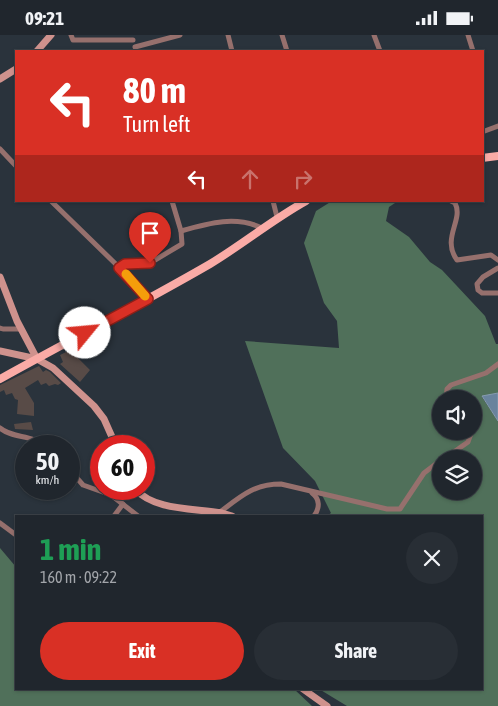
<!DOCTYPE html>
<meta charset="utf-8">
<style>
body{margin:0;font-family:"Asap Condensed",sans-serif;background:#282e35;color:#f1f3f6;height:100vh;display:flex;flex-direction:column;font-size:19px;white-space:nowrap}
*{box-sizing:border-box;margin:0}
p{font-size:16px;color:#a2a5aa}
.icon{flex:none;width:28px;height:28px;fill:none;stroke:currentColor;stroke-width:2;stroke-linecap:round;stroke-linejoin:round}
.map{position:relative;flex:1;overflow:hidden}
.panel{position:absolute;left:15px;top:480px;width:468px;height:175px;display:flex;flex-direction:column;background:#20262d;border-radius:0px;box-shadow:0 1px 4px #0004,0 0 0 1px #3d4349}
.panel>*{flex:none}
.hud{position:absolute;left:15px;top:15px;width:469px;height:152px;border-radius:0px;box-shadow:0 1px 4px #0004,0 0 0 1px #3d4349;background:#d93025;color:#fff;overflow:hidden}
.fabs{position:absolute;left:432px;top:355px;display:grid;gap:10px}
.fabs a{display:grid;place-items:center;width:50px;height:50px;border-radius:50%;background:#20262d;box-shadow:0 1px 4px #0004,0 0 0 1px #3d4349;font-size:25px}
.speed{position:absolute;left:15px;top:400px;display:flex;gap:10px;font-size:25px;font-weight:700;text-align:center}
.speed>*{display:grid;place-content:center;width:65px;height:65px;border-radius:50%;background:#20262d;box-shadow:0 1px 4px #0004,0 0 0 1px #3d4349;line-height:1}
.speed small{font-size:12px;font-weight:400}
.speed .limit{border:8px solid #d22;background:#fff;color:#111}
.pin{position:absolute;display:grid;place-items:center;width:42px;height:42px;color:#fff;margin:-51px -21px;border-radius:50% 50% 50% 0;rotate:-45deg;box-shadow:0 0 5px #0007}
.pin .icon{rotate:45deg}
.me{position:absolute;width:55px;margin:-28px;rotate:62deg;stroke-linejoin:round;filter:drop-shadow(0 0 4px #0008)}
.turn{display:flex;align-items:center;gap:18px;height:105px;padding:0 25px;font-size:22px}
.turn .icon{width:65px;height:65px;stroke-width:2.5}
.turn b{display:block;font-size:35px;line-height:42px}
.lanes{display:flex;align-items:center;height:48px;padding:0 25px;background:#0003;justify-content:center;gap:25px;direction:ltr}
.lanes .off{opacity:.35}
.round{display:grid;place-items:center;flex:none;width:52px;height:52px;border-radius:26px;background:#282e35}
.head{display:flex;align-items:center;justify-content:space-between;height:85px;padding:0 25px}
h1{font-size:30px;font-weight:700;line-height:38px;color:#1e9e55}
.action{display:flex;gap:10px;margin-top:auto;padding:10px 25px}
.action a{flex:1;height:58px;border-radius:30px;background:#d93025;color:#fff;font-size:20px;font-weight:700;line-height:58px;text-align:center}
.action a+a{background:#282e35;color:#f1f3f6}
.status{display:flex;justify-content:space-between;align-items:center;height:35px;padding:0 25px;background:#20262d;direction:ltr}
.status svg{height:14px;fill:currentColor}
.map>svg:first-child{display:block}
.forest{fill:#50705a;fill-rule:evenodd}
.water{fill:#69839d;stroke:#879baf}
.building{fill:#584b47}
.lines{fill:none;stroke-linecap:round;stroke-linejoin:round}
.street{stroke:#96706d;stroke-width:5}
.secondary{stroke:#cf928d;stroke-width:7}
.primary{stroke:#faaba6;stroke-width:8}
.route-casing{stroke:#8d1f18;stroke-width:12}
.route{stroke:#d93025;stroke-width:9}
.slow{stroke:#f59e0b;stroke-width:9}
</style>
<div class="status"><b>09:21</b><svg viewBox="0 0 49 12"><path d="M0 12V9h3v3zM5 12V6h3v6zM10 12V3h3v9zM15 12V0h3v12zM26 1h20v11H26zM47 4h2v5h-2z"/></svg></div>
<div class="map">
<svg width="498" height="671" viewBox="0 0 498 671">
<rect width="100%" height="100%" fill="#2a333c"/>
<g class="forest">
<path d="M332,166H398L389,172L386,186L409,202L430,227L442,235L485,281L496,309H498V358L482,362L498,386V671H347L319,654H481V481H327L331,478L315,446L283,413L245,306L339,313L337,286L324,268L304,208L316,176ZM441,364H474V396H441ZM441,424H474V456H441Z"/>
<polygon points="0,513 16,532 16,654 294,654 312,671 0,671"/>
</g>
<polygon class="water" points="498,358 498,386 482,361"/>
<g class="building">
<polygon points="72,314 75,320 90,335 80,347 60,329 63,327 60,320"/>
<polygon points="39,331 43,337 46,335 50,337 61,348 58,350 55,349 49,351 46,348 41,350 38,345 25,353 34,368 34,381 17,379 18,365 15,364 12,358 6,360 4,355 0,357 0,350"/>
<polygon points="31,387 33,395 15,394 14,389"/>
</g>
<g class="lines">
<g class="street">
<polyline points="71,0 73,5 133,5"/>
<polyline points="228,0 232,16"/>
<polyline points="282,0 287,16"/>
<polyline points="374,0 380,16"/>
<polyline points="468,0 473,16"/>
<polyline points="135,12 180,0"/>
<polyline points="482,97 498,91"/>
<polyline points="0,114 16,131"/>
<polyline points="51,166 128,241 148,264"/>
<polyline points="273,166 277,182"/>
<path d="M451,166L455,168C464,185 441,203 457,225L491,220L498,225"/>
<path d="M181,196C209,188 237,180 264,194"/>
<polyline points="119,233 125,229 150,228 182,209 181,196 172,166"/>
<polyline points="498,233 483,242 477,249 478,255 482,258 498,258"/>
<polyline points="0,293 3,294 21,294"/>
<polyline points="446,364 447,354 451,350 486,338 498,329"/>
<path d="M0,393C13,404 31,399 45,411"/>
<polyline points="444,424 468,407 472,396"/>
<polyline points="69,434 83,450 111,460 138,481"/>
<path d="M312,458C320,464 320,473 314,481"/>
<path d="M220,477C241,461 254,449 281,449L387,474H400L424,438L441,425"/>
<polyline points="114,481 123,469"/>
<polyline points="0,488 16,500"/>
</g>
<g class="secondary">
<polyline points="37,16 51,0"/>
<polyline points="0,44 16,34"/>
<polyline points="0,242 17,286 37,324"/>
<polyline points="0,316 37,324 53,333 94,371 104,384 116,411"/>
<path d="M135,454C155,476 194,473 222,478L232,481"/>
<polyline points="303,654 327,671"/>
</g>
<g class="primary">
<polyline points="482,123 498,121"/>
<path d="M0,344C70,305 141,269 210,229C243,209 272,185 306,166"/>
</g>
</g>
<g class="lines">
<defs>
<polyline id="route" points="85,298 148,264 119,233 125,229 150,228"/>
</defs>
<use href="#route" class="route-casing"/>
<use href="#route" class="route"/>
<polyline class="slow" points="126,239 145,261"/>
</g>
</svg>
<div class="fabs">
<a><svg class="icon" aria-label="sound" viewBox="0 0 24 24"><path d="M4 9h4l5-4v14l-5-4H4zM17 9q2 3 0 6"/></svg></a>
<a><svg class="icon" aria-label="layers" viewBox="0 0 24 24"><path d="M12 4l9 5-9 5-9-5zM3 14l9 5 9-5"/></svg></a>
</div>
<div class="speed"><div>50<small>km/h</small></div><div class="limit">60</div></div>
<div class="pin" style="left:150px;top:228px;background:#d93025"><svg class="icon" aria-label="arrive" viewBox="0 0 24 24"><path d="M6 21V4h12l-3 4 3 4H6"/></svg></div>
<svg class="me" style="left:85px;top:298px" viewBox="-20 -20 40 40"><circle r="19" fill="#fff"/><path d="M0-13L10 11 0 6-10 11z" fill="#d93025"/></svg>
<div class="hud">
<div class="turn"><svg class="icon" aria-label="left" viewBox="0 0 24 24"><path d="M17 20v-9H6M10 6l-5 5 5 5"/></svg><div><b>80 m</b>Turn left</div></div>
<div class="lanes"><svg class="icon" aria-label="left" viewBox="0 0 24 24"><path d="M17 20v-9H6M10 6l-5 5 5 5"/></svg><svg class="icon off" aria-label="ahead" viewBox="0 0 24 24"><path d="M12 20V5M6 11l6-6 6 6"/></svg><svg class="icon off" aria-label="right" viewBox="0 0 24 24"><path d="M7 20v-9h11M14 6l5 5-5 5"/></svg></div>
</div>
<section class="panel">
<div class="head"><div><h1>1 min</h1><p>160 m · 09:22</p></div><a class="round"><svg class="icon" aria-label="close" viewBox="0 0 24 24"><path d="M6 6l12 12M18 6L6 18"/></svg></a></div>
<div class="action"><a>Exit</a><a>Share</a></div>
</section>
</div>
